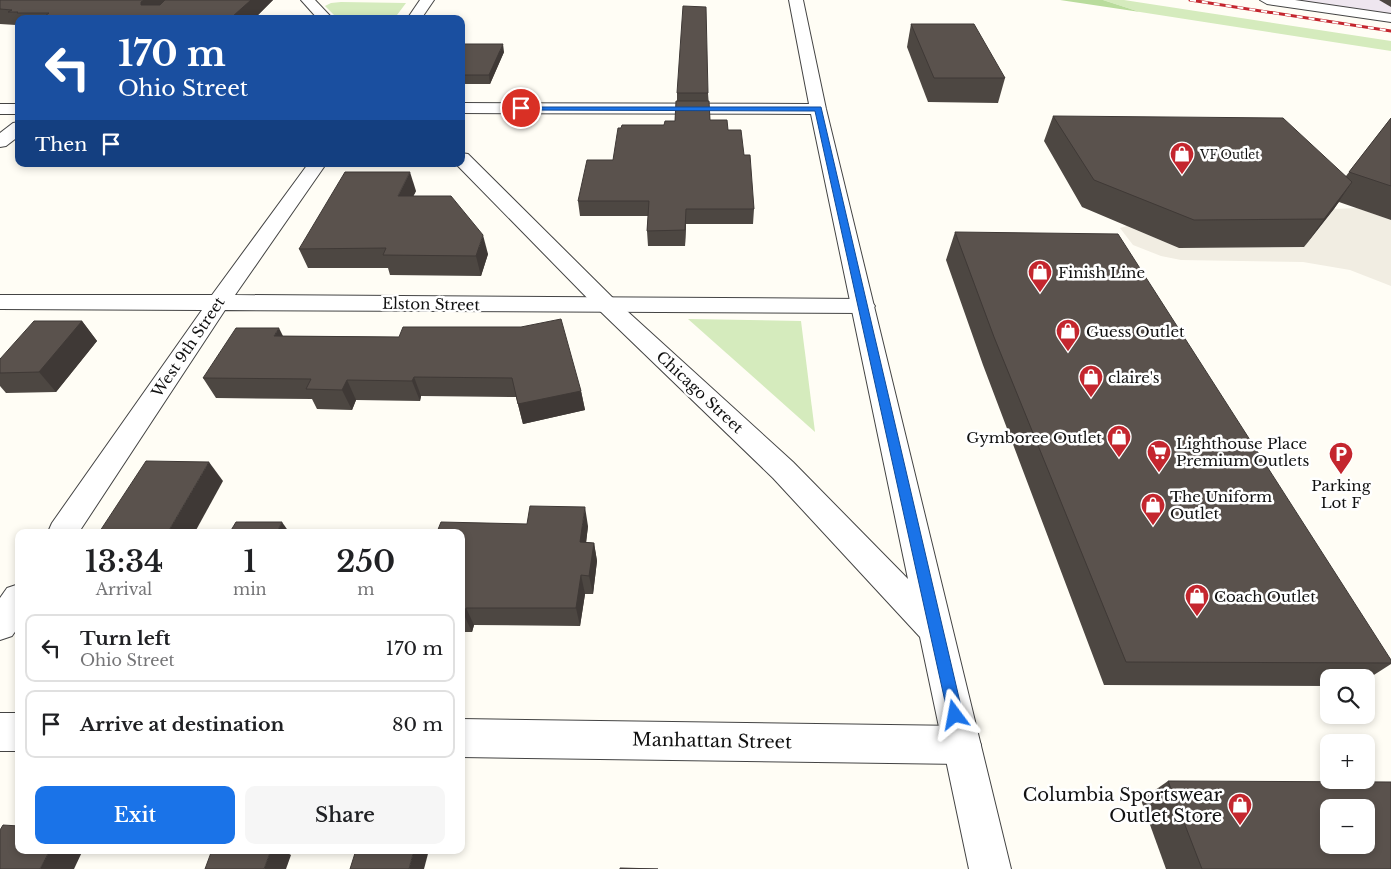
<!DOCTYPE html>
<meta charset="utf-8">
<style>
body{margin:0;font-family:"Libre Baskerville",serif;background:#f6f6f6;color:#202124;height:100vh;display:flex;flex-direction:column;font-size:19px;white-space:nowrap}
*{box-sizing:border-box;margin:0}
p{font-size:16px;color:#757577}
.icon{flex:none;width:28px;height:28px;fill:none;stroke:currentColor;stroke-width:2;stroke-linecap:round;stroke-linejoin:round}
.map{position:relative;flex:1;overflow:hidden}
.sheet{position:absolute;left:15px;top:529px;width:450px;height:325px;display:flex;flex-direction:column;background:#fff;border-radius:10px;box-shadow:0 2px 8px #0003}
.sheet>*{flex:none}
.hud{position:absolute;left:15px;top:15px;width:450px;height:152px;border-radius:10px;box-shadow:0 2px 8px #0003;background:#1a4fa0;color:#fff;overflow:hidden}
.buttons{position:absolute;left:1320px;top:669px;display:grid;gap:10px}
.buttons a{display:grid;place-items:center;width:55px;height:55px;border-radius:10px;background:#fff;box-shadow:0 2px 8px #0003;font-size:25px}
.pin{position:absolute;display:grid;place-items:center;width:42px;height:42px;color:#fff;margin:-21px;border:2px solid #fff;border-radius:50%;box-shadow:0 1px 5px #0007}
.me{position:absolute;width:55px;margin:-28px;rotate:347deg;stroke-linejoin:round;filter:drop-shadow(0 0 4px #0008)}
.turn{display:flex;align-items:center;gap:18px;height:105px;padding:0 20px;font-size:22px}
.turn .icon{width:65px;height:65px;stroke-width:2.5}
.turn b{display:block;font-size:35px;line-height:42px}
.then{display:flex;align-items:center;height:48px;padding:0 20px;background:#0003;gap:10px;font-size:19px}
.eta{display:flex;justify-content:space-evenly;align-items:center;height:85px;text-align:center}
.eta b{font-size:30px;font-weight:600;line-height:35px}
.cta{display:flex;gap:10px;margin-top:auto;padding:10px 20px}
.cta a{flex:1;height:58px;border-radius:10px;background:#1a73e8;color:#fff;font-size:20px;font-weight:600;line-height:58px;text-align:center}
.cta a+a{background:#f6f6f6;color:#202124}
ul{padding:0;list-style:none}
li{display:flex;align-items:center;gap:15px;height:68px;margin:0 10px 8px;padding:0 10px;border:2px solid #e0e0e0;border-radius:10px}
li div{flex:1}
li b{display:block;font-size:19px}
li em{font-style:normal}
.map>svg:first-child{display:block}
.industrial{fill:#eee6ef}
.green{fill:#d5ebbd}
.forest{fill:#b9dc9c}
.plaza{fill:#f1ede2}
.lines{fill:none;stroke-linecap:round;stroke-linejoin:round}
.minor-casing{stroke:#444;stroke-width:2}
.tertiary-casing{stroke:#444;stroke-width:2}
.minor{fill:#fff;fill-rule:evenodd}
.tertiary{fill:#fff;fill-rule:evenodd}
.rail-casing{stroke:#c4262e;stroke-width:3}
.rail{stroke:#fff;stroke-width:2;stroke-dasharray:6;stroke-linecap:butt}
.wall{fill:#4d4742}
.shaded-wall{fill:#3f3936}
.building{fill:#5a524d;stroke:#3f3936;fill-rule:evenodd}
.route{fill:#1a73e8;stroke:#114b97}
.labels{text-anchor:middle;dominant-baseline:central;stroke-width:5;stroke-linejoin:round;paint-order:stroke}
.far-poi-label{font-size:12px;fill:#111;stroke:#fff;text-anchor:start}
.poi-label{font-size:15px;fill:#111;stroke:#fff;text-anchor:start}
.street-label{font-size:15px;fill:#111;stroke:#fff}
.near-street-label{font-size:18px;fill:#111;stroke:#fff}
.near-poi-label{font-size:18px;fill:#111;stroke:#fff;text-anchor:end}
</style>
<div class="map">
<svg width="1391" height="869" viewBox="0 0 1391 869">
<rect width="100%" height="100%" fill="#fffdf5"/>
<polygon class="industrial" points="1296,0 1391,0 1391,14"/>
<g class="green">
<polygon points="1103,0 1124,0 1391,41 1391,51 1140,12"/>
<polygon points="341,2 406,3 394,19 338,19 325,6 331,3"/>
<polygon points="688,319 801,321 815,432"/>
</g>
<polygon class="forest" points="1060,0 1103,0 1140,12"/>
<polygon class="plaza" points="1357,208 1391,220 1391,286 1350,270 1303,262 1181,260 1161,256 1133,245 1120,228 1127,226 1179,248 1304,247 1334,209"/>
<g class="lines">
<defs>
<g id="minor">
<polygon points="420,0 434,0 421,19 407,19"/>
<polygon points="1260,0 1295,0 1391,14 1391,22 1267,4"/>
<polygon points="19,122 19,136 6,146 0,147 0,133 13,123"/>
<polygon points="308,164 326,164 235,295 863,299 871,301 875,306 871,311 863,313 225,310 79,532 48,532 52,523 202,310 0,309 0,295 212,295"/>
<polygon points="19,584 19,626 12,636 0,640 0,598 7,588"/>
<rect x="0" y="713" width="19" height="38"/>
<polygon points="461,719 962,726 975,732 981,745 975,758 962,764 461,757"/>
</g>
<g id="tertiary">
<polygon points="301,0 315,0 333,19 318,19"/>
<polygon points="789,0 803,0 826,109 1011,869 969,869 920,637 773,478 600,311 456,164 461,164 461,153 468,154 616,301 793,462 908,579 811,114 461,113 461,103 809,104"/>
<rect x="0" y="104" width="19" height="10"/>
</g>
</defs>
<use href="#minor" class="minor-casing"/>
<use href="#tertiary" class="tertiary-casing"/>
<use href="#minor" class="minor"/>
<use href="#tertiary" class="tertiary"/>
<defs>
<polyline id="rail" points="1190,0 1391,31"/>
</defs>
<use href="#rail" class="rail-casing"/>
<use href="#rail" class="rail"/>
</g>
<g class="wall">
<polygon points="0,0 273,0 254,19 19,19 19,28 18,28 16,25 0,24"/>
<polygon points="1379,0 1391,0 1391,7"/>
<polygon points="911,24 1005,78 998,103 928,102 907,47"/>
<polygon points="461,44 504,52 490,84 461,84"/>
<polygon points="677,93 708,93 710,120 728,130 744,155 754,209 753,224 686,224 685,246 648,246 647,231 648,216 580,216 578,201 613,160 664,125 675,121 677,101"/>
<polygon points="1053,116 1346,176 1391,118 1391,220 1339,202 1304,247 1179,248 1082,207 1044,141"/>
<polygon points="416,191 413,196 488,254 481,276 390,275 388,268 308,268 299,249"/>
<polygon points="955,232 1391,660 1391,664 1366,680 1366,678 1329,678 1329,686 1104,685 983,365 946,260"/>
<polygon points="82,321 97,341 56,392 6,393 0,386 0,359"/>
<polygon points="283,336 399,337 581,391 585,410 523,424 516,397 421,396 420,401 356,400 352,410 317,409 312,399 216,398 203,378"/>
<polygon points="588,526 586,542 594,543 597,561 593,594 585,594 580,626 474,625 472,632 461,632 461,532"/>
<polygon points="1168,781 1391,869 1166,869 1141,800"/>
</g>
<g class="shaded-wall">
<polygon points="144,0 170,0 147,16 141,5 141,2"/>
<polygon points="251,0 273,0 254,19 234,19 233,16"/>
<polygon points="503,44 504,52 490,84 489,75"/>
<polygon points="410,172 416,191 404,215 398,196"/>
<polygon points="1352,182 1334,209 1304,247 1324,219"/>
<polygon points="686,209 686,224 685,246 685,230"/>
<polygon points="483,235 488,254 481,276 476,256"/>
<polygon points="82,321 97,341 56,392 39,372"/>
<polygon points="279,328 289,348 274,336"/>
<polygon points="414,377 421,396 420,401 412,381"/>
<polygon points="347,380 356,400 352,410 342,390"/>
<polygon points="581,391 585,410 523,424 518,404"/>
<polygon points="209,462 223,481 195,532 168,532"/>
<polygon points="585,507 588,526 584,561 580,542"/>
<polygon points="282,522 289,532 277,532"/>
<polygon points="594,543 597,561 593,594 589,576"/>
<polygon points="581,575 585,594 580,626 576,608"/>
<polygon points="466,608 474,625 472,632 464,615"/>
<polygon points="50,850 83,850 74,869 40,869"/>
<polygon points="271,850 283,850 291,855 286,869 264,869"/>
<polygon points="414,850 429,850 424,869 409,869"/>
</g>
<g class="building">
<polygon points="0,0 144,0 141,2 141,5 160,5 165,0 251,0 233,16 45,16 49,13 17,13 18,12 8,12 12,10 0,9"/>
<polygon points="683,6 706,7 708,93 677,93"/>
<polygon points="911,24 974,24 1005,78 934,78"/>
<polygon points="461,44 503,44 489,75 461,75"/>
<polygon points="676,101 709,101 710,120 727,120 728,130 741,130 744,155 750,155 754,209 686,209 685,230 647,231 649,201 578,201 587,160 613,160 618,128 621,128 622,125 664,125 665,121 675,121"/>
<polygon points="1053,116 1283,118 1352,182 1324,219 1194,220 1094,180"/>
<polygon points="1391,118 1391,186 1349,172"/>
<polygon points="345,172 410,172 398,196 451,196 483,235 476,256 383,255 386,248 299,249"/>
<polygon points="955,232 1118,234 1391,660 1391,663 1126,662 994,337"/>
<polygon points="561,319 581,391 518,404 512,378 414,377 412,381 347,380 342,390 306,389 311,379 203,378 236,328 279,328 274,336 399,337 403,327 521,327"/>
<polygon points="34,321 82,321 39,372 0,373 0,359"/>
<polygon points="146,461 209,462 168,532 95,532 96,531 100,531"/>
<polygon points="530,506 585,507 580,542 594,543 589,576 581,575 576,608 466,608 464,615 461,615 461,532 437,532 441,522 527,524"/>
<polygon points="236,522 282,522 277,532 230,532"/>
<path d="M1168,781L1391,782V869H1202ZM1329,808H1366V845H1329Z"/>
<polygon points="3,825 19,826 19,850 50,850 40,869 0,869 0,830"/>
<polygon points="212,850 271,850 264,869 205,869"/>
<polygon points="356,850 414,850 409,869 350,869"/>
<polygon points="620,868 658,869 620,869"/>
</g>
<polygon class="route" points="518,107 821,107 963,715 961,720 955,722 950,720 948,715 815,111 521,110 517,108"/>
<defs>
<symbol id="shop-pin" viewBox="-11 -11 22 30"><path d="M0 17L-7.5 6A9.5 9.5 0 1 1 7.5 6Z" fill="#c4262e" stroke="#fff"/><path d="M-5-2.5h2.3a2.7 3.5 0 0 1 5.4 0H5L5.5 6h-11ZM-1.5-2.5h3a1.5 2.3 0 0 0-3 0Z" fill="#fff"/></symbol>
<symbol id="supermarket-pin" viewBox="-11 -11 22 30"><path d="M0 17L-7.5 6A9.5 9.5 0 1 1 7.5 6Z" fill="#c4262e" stroke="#fff"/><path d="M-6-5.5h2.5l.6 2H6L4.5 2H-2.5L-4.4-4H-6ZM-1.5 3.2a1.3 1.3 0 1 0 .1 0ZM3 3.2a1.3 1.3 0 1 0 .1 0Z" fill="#fff"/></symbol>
<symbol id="parking-pin" viewBox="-11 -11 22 30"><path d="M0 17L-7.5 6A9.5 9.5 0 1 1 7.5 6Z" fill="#c4262e" stroke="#fff"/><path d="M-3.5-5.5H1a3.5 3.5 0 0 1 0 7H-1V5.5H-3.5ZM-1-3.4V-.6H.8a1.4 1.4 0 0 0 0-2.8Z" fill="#fff"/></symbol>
</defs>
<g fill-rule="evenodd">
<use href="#shop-pin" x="1168" y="140" width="28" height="38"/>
<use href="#shop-pin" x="1026" y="258" width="28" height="38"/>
<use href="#shop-pin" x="1054" y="317" width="28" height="38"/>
<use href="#shop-pin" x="1077" y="363" width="28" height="38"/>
<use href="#shop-pin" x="1105" y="423" width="28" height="38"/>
<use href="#supermarket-pin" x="1145" y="438" width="28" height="38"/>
<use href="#parking-pin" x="1327" y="440" width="28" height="38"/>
<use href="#shop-pin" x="1139" y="491" width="28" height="38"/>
<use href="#shop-pin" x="1183" y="582" width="28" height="38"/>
<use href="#shop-pin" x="1226" y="791" width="28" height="38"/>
</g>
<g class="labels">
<g class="far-poi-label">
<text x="1200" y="154">VF Outlet</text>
</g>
<g class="poi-label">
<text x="1058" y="272">Finish Line</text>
<text x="1086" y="331">Guess Outlet</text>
<text x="1108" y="377">claire's</text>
<text x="1102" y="437" text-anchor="end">Gymboree Outlet</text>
<text x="1176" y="443">Lighthouse Place<tspan x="1176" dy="17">Premium Outlets</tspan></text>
<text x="1341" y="485" text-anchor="middle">Parking<tspan x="1341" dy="17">Lot F</tspan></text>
<text x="1170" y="496">The Uniform<tspan x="1170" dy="17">Outlet</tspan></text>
<text x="1214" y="596">Coach Outlet</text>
</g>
<g class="street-label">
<text transform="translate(431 304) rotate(1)">Elston Street</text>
<text transform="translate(188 347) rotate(-56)">West 9th Street</text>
<text transform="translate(700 392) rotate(43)">Chicago Street</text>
</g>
<g class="near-street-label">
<text transform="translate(712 741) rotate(1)">Manhattan Street</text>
</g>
<g class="near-poi-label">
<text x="1222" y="795">Columbia Sportswear<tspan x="1222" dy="21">Outlet Store</tspan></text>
</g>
</g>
</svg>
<div class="buttons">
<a><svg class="icon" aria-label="search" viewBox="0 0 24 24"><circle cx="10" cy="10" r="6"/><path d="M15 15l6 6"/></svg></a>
<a>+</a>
<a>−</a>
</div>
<div class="pin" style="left:521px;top:108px;background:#d93025"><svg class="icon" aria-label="arrive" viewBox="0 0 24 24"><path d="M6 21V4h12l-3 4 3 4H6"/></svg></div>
<svg class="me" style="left:955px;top:715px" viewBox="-20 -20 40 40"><path d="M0-17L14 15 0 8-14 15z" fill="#1a73e8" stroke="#fff" stroke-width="4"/></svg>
<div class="hud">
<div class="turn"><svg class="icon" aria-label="left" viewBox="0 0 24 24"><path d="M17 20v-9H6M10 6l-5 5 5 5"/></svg><div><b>170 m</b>Ohio Street</div></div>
<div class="then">Then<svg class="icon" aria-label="arrive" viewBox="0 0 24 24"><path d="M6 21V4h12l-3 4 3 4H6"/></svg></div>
</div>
<section class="sheet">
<div class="eta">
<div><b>13:34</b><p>Arrival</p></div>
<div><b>1</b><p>min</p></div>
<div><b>250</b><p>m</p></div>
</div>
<ul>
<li><svg class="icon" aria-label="left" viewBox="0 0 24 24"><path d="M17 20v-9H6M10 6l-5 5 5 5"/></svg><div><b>Turn left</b><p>Ohio Street</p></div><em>170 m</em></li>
<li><svg class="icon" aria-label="arrive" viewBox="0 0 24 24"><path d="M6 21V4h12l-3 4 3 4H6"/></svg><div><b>Arrive at destination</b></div><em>80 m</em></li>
</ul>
<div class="cta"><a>Exit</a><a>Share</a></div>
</section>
</div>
